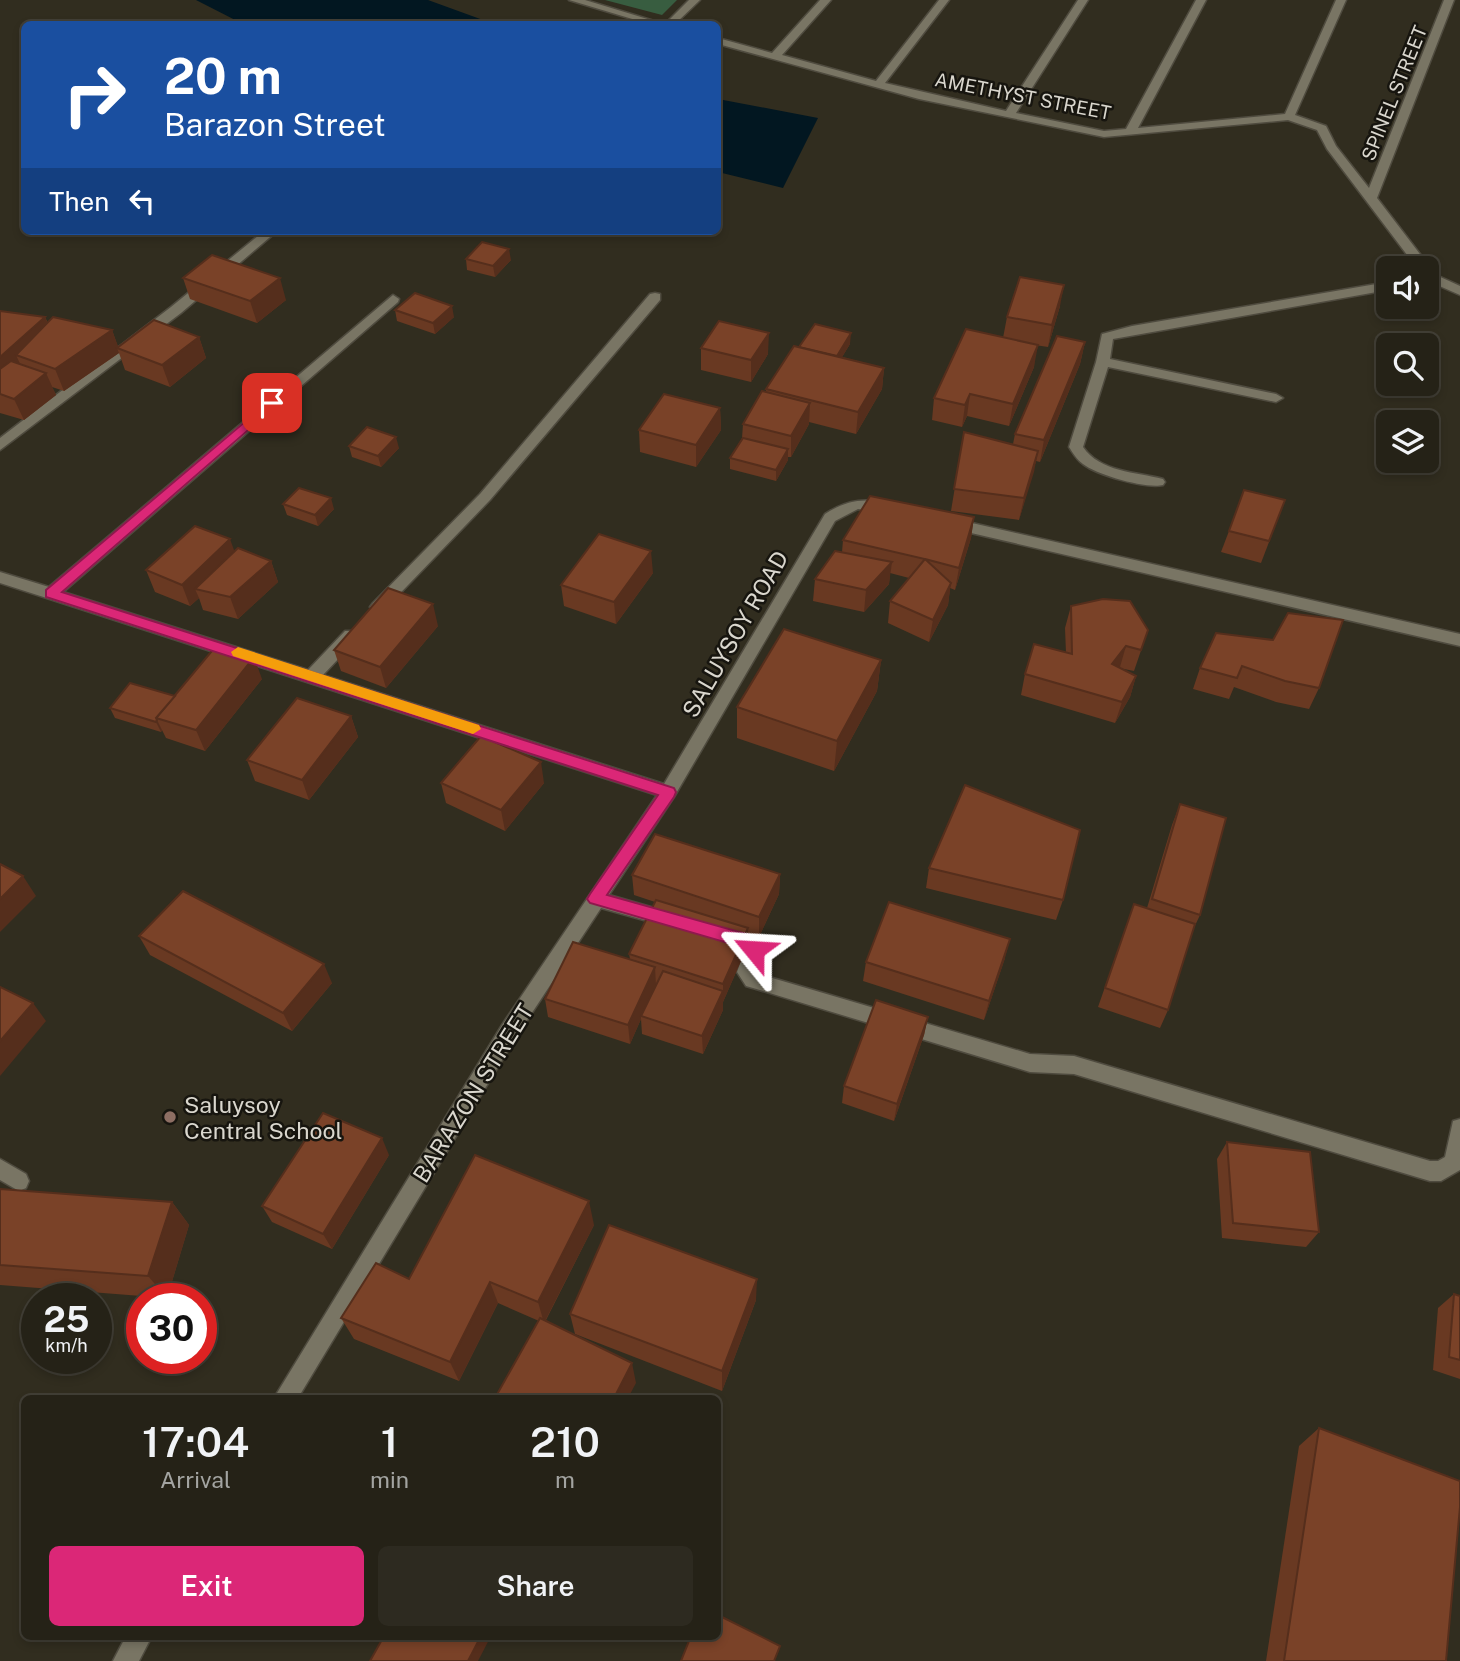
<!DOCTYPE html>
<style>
body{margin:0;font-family:"Public Sans",sans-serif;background:#2d2a20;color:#f1f3f6;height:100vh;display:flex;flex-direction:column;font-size:26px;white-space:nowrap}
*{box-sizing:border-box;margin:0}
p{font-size:23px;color:#a3a4a1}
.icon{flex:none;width:38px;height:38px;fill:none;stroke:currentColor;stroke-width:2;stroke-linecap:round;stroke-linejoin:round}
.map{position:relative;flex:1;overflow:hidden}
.drawer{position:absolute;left:21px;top:1395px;width:700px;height:245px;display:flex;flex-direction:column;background:#252217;border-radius:10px;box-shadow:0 4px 10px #0003,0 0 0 2px #423f36}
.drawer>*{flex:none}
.banner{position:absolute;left:21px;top:21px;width:700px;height:214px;border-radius:10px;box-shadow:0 4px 10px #0003,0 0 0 2px #423f36;background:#1a4fa0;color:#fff;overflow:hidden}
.fabs{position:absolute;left:1376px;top:256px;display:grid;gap:14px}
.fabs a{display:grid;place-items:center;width:63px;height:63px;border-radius:10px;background:#252217;box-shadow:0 4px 10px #0003,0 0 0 2px #423f36;font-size:35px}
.speed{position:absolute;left:21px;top:1283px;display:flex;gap:14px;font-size:35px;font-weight:700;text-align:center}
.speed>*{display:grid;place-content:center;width:91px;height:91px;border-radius:50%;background:#252217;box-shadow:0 4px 10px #0003,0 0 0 2px #423f36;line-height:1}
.speed small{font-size:18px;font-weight:400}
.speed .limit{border:10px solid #d22;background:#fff;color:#111}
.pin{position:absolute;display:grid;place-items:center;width:60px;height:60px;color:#fff;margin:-30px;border-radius:14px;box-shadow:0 4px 10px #0006}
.me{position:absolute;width:77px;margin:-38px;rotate:297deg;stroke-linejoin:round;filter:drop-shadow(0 0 5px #0008)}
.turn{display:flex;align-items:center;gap:24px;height:147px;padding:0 28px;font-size:32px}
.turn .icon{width:91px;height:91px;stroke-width:2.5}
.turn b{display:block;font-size:49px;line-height:60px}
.then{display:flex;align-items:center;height:66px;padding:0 28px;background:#0003;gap:14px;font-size:26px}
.eta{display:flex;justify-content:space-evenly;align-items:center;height:119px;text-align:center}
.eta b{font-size:42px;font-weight:600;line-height:49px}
.cta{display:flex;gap:14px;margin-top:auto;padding:14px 28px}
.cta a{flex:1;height:80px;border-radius:10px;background:#db2777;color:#fff;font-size:28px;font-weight:600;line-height:80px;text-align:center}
.cta a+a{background:#2d2a20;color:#f1f3f6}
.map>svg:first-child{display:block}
.green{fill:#385d40}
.water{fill:#021721}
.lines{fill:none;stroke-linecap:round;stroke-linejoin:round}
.service-casing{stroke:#4f4b3f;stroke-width:3}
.minor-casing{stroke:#4f4b3f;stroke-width:3}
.service{fill:#797564;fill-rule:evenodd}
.minor{fill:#797564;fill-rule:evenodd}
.wall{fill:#693922}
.shaded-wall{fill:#552e1c}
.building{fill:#7a4228;stroke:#552e1c;stroke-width:2}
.route{fill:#db2777;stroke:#8e194d;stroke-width:2}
.slow{fill:#f59e0b}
.education-dot{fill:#8d6e63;stroke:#17150f;stroke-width:2.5}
.labels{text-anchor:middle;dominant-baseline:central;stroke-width:5;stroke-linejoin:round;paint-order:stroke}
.far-street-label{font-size:19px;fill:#dad7ce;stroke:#17150f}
.street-label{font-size:23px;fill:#dad7ce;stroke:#17150f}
.poi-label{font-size:23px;fill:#dad7ce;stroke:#17150f;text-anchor:start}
</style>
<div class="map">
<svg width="1460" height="1661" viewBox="0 0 1460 1661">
<rect width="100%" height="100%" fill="#312d1f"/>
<polygon class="green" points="605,0 677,0 662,15"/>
<g class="water">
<polygon points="196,0 428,0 494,24 243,24"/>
<polygon points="718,99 818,118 783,188 718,172"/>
</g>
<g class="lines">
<defs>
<polygon id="service" points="0,1159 26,1174 29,1181 26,1188 19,1191 0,1180"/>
<g id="minor">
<polygon points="569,0 585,0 664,24 649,24"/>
<polygon points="689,0 700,0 675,24 665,24"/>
<polygon points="820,0 831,0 782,55 876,81 939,0 949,0 885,83 1006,111 1078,0 1088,0 1016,113 1104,131 1126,129 1196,0 1206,0 1138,128 1285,114 1336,0 1346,0 1295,115 1326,126 1336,146 1369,188 1444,0 1454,0 1377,198 1436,275 1460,286 1460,295 1428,281 1426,268 1417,268 1327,149 1317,130 1288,120 1104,137 919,99 718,44 718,38 772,53"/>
<polygon points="264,231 276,232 181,313 0,450 0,438 171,307"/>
<path d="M1388,282V290L1113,339L1110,359L1276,394L1283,398L1276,402L1108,367L1083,447C1100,472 1136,472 1163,479L1165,482L1163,485C1146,489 1097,475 1083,464C1077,460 1073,453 1069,447L1096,362L1102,334L1132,326Z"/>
<polygon points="655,293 660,294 660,300 490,500 383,611 373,611 370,607 373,603 480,494 650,294"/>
<path d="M393,295L399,299L398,302L63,592L308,670L345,631H357L359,635L357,639L323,675L664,784L825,514C848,499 867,497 894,505L896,508L889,513L858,509L835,521L674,797L609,895L675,914L678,919L675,924L669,927L601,908L516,1037L298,1398H274L502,1025L657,795L0,583V572L49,587Z"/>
<polygon points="950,518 1460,634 1460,646 945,527 943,523"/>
<polygon points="727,927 759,939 763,950 756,970 759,974 1030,1054 1074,1056 1430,1161 1438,1161 1445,1157 1453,1121 1460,1119 1460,1170 1441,1181 1430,1181 1074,1074 1030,1072 753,988 746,986 737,972 745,950 720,940 718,935 720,930"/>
<polygon points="126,1636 152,1636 139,1661 113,1661"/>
</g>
</defs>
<use href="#service" class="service-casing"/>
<use href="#minor" class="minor-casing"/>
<use href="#service" class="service"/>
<use href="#minor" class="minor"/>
</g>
<g class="wall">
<polygon points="466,259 511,260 495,277 467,270"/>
<polygon points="183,278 286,300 257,323 190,299"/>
<polygon points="1060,306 1048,347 1035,345 1034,367 1009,426 967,416 962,427 932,420 934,398 1003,338 1007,317"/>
<polygon points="395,310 454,317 435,334 397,321"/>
<polygon points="0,311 45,317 48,323 112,330 118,347 199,337 206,358 170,387 125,370 119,353 64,391 52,387 56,395 24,420 0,413"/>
<polygon points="1085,342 1080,364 1040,462 1036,461 1019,520 951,511 964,432 1013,444 1015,434"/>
<polygon points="850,344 842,357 884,368 882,389 856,434 809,422 809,424 791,457 788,457 788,460 776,481 730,469 730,458 742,438 743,424 766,392 766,389 799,347"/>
<polygon points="701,348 768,354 751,382 701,370"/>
<polygon points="720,408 721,430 696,467 640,452 639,430"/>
<polygon points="349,446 399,448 381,467 352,457"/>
<polygon points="1285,500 1261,563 1221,552 1229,531"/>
<polygon points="283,504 334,509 318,526 287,515"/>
<polygon points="974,517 971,538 955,590 950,588 948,605 929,642 888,623 890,601 909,578 890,573 889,584 864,612 813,601 815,579 842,552 843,540"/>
<polygon points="271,561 278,582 238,619 203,610 199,598 190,606 155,592 146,570"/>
<polygon points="653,573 616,624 564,606 561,585"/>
<polygon points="1071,606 1148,630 1134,671 1119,668 1136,676 1130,697 1115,723 1021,695 1025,674 1066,653 1065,628"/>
<polygon points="438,626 386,688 341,671 334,650"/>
<polygon points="1273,640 1319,688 1309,709 1276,702 1234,687 1229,699 1193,689 1200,668"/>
<polygon points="881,660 877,691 834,771 737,738 737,707"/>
<polygon points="262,679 205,751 166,738 162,730 161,732 115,718 110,708"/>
<polygon points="351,716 358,737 309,800 255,781 247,760"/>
<polygon points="441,783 544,783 505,831 446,803"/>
<polygon points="1180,804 1200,915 1192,932 1168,1010 1160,1028 1098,1007 1134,904 1147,908 1172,825"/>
<polygon points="929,868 1063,900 1056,920 926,888"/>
<polygon points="780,874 779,894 759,937 747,933 747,947 723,1002 723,1010 703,1054 642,1034 641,1019 630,1044 548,1017 545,999 630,959 629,954 655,902 634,895 632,875"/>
<polygon points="139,936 332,983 292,1031 150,955"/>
<polygon points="1005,958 984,1020 863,981 866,962"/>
<polygon points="928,1017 924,1035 894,1121 842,1103 844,1086"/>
<polygon points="1227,1142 1319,1232 1306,1247 1222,1238 1217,1159"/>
<polygon points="389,1155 332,1249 272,1222 262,1206"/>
<polygon points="0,1189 172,1202 189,1225 167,1298 0,1285"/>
<polygon points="594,1225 546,1320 636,1383 539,1321 498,1303 459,1381 354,1339 341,1318 409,1279"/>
<polygon points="1454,1294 1460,1296 1460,1379 1433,1370 1438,1308"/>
<polygon points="756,1300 722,1391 575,1334 570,1314"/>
<polygon points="1319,1428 1446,1661 1266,1661 1299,1446"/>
</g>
<g class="shaded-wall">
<polygon points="509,249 511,260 495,277 493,266"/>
<polygon points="280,278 286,300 257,323 250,301"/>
<polygon points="1064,285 1060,306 1048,347 1052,325"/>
<polygon points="452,306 454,317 435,334 433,323"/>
<polygon points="45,317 54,339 16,355 22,368 0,388 0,357"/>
<polygon points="112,330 119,349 117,348 119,353 64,391 55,369"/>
<polygon points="769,333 768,354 751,382 751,360"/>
<polygon points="851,333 850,344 833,372 833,361"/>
<polygon points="199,337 206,358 170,387 162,365"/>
<polygon points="1085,342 1080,364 1040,462 1044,440"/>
<polygon points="1038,345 1034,367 1009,426 1013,404"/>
<polygon points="884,368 882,389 856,434 858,412"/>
<polygon points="46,373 56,395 24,420 14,399"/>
<polygon points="970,394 967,416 962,427 965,405"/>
<polygon points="810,403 809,424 791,457 791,436"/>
<polygon points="720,408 721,430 696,467 696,445"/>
<polygon points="396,437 399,448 381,467 378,456"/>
<polygon points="788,449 788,460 776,481 776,470"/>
<polygon points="1038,451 1034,472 1019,520 1024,498"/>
<polygon points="331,498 334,509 318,526 315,515"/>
<polygon points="974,517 971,538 955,590 959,568"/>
<polygon points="230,539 238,561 195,589 199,598 190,606 182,585"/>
<polygon points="651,551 653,573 616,624 614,602"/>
<polygon points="271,561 278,582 238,619 230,597"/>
<polygon points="892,562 889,584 864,612 866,590"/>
<polygon points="951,583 948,605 929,642 933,620"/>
<polygon points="433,604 438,626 386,688 380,667"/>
<polygon points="1126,646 1120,667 1105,685 1112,664"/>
<polygon points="254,657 262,679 205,751 196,730"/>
<polygon points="881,660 877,691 834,771 837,741"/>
<polygon points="1136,676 1130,697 1115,723 1122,702"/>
<polygon points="351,716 358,737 309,800 302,780"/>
<polygon points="157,720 162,730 161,732 156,722"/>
<polygon points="541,762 544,783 505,831 501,810"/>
<polygon points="780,874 779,894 759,937 759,917"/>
<polygon points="23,876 36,896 0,932 0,899"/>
<polygon points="748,928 747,947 723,1002 723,1010 703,1054 702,1036 723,991 723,984"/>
<polygon points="1010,939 1005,958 984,1020 989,1001"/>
<polygon points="324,964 332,983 292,1031 283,1013"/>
<polygon points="655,967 656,986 641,1016 641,1019 630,1044 628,1025"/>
<polygon points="33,1003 46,1021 0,1076 0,1041"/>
<polygon points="928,1017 924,1035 894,1121 897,1104"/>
<polygon points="382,1138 389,1155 332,1249 323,1234"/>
<polygon points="589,1201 594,1225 544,1323 538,1302"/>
<polygon points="172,1202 189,1225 167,1298 148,1276"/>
<polygon points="757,1279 756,1300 722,1391 722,1371"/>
<polygon points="490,1282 498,1303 459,1381 450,1362"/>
<polygon points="632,1363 636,1383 628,1398 614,1398"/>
<polygon points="481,1636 491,1636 478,1661 468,1661"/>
</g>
<g class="building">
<polygon points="482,242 509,249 493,266 466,259"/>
<polygon points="212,255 280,278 250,301 183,278"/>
<polygon points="1020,277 1064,285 1052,325 1007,317"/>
<polygon points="415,293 452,306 433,323 395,310"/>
<polygon points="0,311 45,317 0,357"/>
<polygon points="53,317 112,330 55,369 16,355"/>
<polygon points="154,320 199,337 162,365 117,348"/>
<polygon points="719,321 769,333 751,360 701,348"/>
<polygon points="815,324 851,333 837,356 799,347"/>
<polygon points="966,329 1038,345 1013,404 970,394 965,405 934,398"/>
<polygon points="1057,336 1085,342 1044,440 1015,434"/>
<polygon points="794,346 884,368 858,412 766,389"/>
<polygon points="11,361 46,373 14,399 0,394 0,369"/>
<polygon points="762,391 810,403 791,436 743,424"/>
<polygon points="664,394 720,408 696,445 639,430"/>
<polygon points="367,427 396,437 378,456 349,446"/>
<polygon points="964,432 1038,451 1024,498 954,489"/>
<polygon points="743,438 788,449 776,470 730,458"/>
<polygon points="299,488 331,498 315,515 283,504"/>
<polygon points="1244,490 1285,500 1269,541 1229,531"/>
<polygon points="870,496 974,517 959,568 925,559 951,583 933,620 890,601 925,559 843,540"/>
<polygon points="195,526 230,539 182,585 146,570"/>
<polygon points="599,534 651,551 614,602 561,585"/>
<polygon points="238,548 271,561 230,597 195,589"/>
<polygon points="835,551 892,562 866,590 815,579"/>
<polygon points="388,588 433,604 380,667 334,650"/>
<polygon points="1103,599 1130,601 1148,630 1141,650 1126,646 1112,664 1136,676 1122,702 1025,674 1034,644 1072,654 1071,606"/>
<polygon points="1288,613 1343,620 1319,688 1285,681 1242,666 1237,678 1200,668 1216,633 1273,640"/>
<polygon points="784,629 881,660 837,741 737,707"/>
<polygon points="216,646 254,657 196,730 156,718"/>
<polygon points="130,683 175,696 156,718 157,720 156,722 110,708"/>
<polygon points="297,698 351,716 302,780 247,760"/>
<polygon points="481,736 541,762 501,810 441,783"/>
<polygon points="965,785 1080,830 1063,900 929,868"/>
<polygon points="1180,804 1226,818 1200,915 1152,899"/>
<polygon points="655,834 780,874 759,917 632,875"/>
<polygon points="0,864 23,876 0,899"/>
<polygon points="183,891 324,964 283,1013 139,936"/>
<polygon points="656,900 748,928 723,984 629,954"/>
<polygon points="889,902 1010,939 989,1001 866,962"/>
<polygon points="1134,904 1195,924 1168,1010 1105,988"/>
<polygon points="573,942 655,967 628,1025 545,999"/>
<polygon points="663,971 723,991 702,1036 641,1016"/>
<polygon points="0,987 33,1003 0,1041"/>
<polygon points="876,1000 928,1017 897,1104 844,1086"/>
<polygon points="323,1113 382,1138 323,1234 262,1206"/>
<polygon points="1227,1142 1310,1152 1319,1232 1233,1223"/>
<polygon points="475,1155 589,1201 538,1302 490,1282 450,1362 341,1318 376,1263 409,1279"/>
<polygon points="0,1189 172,1202 148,1276 0,1265"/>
<polygon points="609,1225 757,1279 722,1371 570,1314"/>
<polygon points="1454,1294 1460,1296 1460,1360 1449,1357"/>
<polygon points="540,1318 632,1363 614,1398 495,1398"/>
<polygon points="1319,1428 1460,1481 1460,1507 1446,1661 1284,1661"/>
<polygon points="718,1615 780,1646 774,1661 681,1661 691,1636 718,1636"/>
<polygon points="384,1636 481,1636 468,1661 370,1661"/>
</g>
<path class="route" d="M272,399L279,403L277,405L62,592L674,788L676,792L674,797L607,895L754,936L762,950L760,955C750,958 747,954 742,947L590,903L587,899L590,894L658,795L46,597V590Z"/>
<polygon class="slow" points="238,647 479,725 481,729 473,734 233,656 231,652"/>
<circle class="education-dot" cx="170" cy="1117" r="7"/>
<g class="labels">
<g class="far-street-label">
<text transform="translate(1394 93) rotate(-68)">SPINEL STREET</text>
<text transform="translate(1023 96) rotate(11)">AMETHYST STREET</text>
</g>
<g class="street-label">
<text transform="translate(735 634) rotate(-60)">SALUYSOY ROAD</text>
<text transform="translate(473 1093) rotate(-58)">BARAZON STREET</text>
</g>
<g class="poi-label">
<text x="184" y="1104">Saluysoy<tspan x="184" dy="26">Central School</tspan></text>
</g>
</g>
</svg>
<div class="fabs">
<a><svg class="icon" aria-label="sound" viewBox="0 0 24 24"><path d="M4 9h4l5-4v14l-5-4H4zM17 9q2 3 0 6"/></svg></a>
<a><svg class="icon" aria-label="search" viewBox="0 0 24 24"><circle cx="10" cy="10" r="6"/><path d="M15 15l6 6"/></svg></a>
<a><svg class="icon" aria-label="layers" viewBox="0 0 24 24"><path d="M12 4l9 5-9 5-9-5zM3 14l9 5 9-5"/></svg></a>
</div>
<div class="speed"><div>25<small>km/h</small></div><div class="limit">30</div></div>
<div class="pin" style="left:272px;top:403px;background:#d93025"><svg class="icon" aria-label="arrive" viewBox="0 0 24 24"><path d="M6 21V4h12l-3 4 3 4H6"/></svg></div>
<svg class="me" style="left:754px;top:950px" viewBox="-20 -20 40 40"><path d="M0-17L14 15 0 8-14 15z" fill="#db2777" stroke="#fff" stroke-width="4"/></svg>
<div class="banner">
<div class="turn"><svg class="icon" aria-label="right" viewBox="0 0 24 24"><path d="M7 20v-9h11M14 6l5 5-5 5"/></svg><div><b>20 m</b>Barazon Street</div></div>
<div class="then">Then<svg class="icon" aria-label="left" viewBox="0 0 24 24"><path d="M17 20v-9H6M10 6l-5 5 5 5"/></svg></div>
</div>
<section class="drawer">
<div class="eta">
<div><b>17:04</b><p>Arrival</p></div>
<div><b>1</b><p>min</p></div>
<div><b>210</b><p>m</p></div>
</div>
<div class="cta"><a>Exit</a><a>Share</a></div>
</section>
</div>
